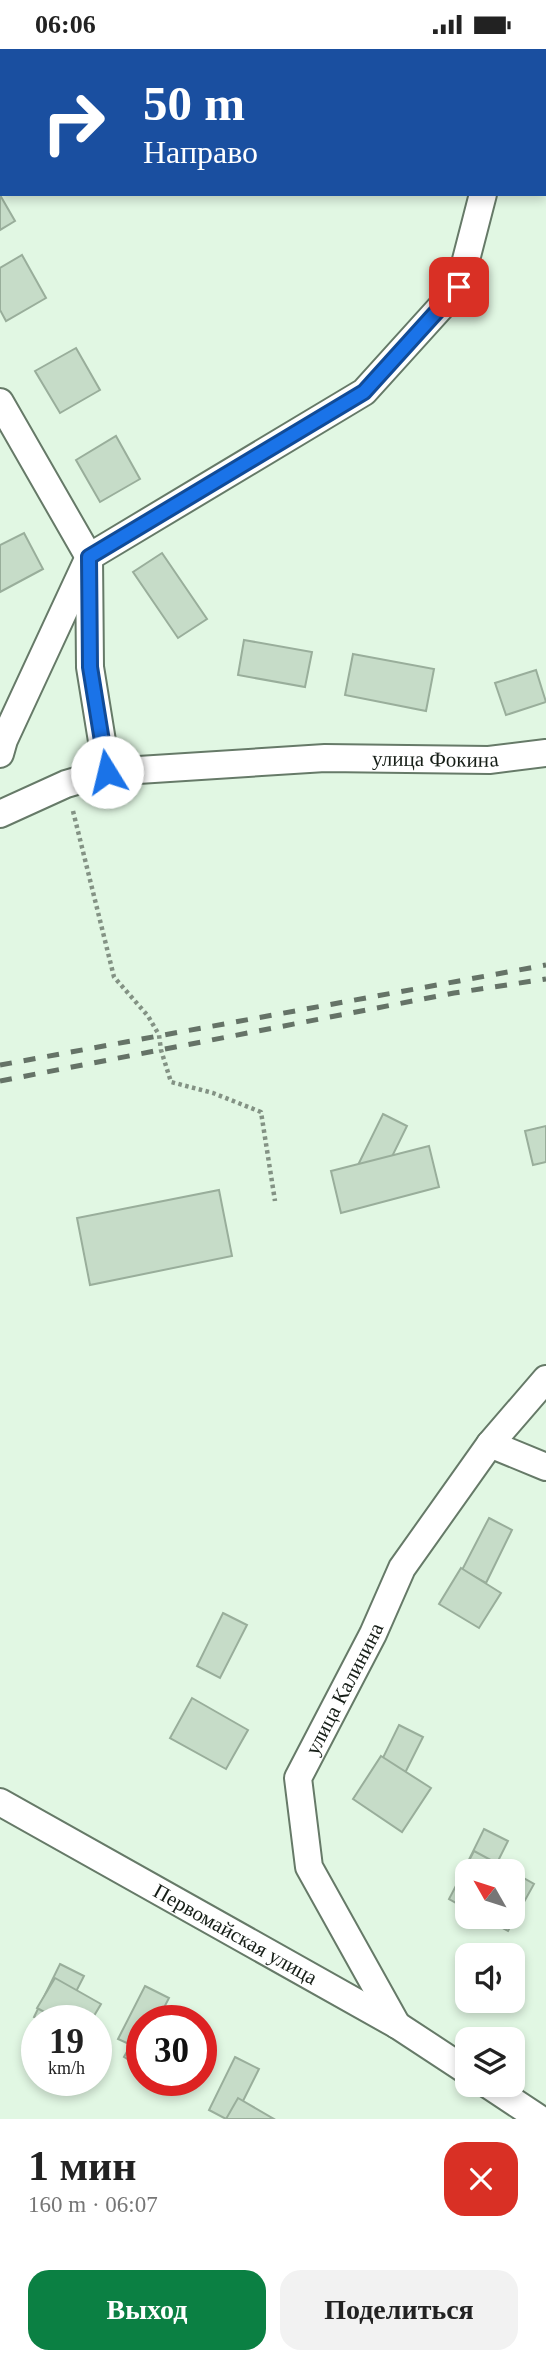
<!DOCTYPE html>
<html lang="ru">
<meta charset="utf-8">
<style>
body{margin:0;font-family:"Times New Roman",serif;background:#f2f2f2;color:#222;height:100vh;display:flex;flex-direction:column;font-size:26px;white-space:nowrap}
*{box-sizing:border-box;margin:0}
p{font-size:23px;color:#767676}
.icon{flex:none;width:38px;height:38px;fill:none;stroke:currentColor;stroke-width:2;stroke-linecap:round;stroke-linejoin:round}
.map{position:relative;height:2070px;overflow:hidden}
.side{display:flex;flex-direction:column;background:#fff;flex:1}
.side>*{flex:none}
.top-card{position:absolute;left:0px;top:0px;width:546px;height:147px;box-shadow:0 4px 10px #0003;background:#1a4fa0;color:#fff;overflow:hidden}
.needle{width:46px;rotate:309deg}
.fabs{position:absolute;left:455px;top:1810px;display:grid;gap:14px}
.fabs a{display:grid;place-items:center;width:70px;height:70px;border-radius:14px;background:#fff;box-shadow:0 4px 10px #0003;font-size:35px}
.speed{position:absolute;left:21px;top:1956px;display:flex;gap:14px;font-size:35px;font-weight:700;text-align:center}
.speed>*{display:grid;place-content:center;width:91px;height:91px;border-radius:50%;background:#fff;box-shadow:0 4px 10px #0003;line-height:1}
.speed small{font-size:18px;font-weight:400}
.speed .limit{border:10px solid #d22;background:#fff;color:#111}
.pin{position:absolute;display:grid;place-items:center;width:60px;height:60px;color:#fff;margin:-30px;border-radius:14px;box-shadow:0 4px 10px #0006}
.me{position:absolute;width:77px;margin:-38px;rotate:351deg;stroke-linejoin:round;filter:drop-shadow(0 0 5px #0008)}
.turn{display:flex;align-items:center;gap:24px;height:147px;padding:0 28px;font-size:32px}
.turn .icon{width:91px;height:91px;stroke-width:2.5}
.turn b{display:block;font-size:49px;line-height:60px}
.round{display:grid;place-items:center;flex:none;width:74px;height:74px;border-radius:21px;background:#f2f2f2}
.summary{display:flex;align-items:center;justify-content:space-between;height:119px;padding:0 28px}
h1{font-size:42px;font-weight:700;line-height:52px}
.button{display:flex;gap:14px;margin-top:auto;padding:14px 28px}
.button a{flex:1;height:80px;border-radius:21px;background:#0b8043;color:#fff;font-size:28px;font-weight:700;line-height:80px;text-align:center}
.button a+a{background:#f2f2f2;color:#222}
.status{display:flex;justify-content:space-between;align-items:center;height:49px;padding:0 35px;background:#fff;direction:ltr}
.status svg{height:19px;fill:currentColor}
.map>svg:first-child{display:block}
.building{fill:#c6dcc8;stroke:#99ae9b;stroke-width:2}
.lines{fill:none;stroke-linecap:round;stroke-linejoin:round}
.minor-casing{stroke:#667a68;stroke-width:30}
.path{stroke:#839284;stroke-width:4.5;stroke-dasharray:3.5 3.5;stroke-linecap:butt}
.minor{stroke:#fff;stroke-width:26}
.rail{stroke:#657367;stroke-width:5;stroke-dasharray:12 12;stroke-linecap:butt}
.route-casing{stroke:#114b97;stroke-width:18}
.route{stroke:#1a73e8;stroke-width:12}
.labels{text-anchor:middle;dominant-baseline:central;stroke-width:5;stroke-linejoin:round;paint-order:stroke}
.street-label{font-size:21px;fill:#151d16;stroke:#fafffb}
</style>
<div class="status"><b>06:06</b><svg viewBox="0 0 49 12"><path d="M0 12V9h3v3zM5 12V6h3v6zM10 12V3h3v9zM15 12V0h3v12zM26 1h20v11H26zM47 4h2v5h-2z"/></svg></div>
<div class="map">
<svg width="546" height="2070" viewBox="0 0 546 2070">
<rect width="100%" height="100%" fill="#e1f7e3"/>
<g class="building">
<polygon points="0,146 15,172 0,181"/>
<polygon points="22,206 46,249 6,272 0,261 0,219"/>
<polygon points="76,299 100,341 60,364 35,322"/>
<polygon points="116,387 140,430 100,453 76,411"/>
<polygon points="24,484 43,520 0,543 0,496"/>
<polygon points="162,504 207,570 178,589 133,523"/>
<polygon points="244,591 312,603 305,638 238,626"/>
<polygon points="353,605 434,620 426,662 345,646"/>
<polygon points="536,621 546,653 506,666 495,634"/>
<polygon points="383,1065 407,1077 381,1130 357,1118"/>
<polygon points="546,1077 546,1113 533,1116 525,1082"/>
<polygon points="429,1097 439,1138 341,1164 331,1122"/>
<polygon points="219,1141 232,1207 90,1236 77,1169"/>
<polygon points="489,1469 512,1481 486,1534 462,1521"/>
<polygon points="461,1519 501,1544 479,1579 439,1555"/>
<polygon points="223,1564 247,1576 220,1629 197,1617"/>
<polygon points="192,1649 248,1681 226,1720 170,1689"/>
<polygon points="399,1676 423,1688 396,1742 373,1729"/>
<polygon points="381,1707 431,1739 402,1783 353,1750"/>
<polygon points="484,1780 508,1792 493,1822 467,1822 467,1837 458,1833"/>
<polygon points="474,1802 511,1822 467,1822 467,1860 449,1850"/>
<polygon points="513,1823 534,1835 508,1882 480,1867 513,1867"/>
<polygon points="60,1915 84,1927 61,1972 42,1972 34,1968"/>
<polygon points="55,1929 101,1955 91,1972 61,1972 37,1959"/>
<polygon points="145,1937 169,1949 157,1972 142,1972 142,2001 118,1990"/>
<polygon points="141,1978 142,1979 142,2019 124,2008"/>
<polygon points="235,2008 259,2020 234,2070 226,2070 209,2061"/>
<polygon points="238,2049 274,2070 226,2070"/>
</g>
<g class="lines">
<defs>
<g id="minor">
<polyline points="472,0 472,2"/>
<polyline points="0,353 89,508 90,618 107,723"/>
<polyline points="0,705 4,691 89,508 364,343 459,238 483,145"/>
<path id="s1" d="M0,765L66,735L107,723L325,709L489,711L546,704"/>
<polyline points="490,1395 546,1418"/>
<path id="s2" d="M0,1753L397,1976L467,2022"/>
<path id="s3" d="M397,1976L309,1818L298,1729L373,1585L402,1519L490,1395L546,1330"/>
<polyline points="487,2035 540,2070"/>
</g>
</defs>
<use href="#minor" class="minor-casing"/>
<polyline class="path" points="73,762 114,928 148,967 159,986 161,1001 171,1033 213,1044 261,1063 275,1152"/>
<use href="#minor" class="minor"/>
<g class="rail">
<polyline points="0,1016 546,916"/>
<polyline points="0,1032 454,944 546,930"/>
</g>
</g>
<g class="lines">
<defs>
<polyline id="route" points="107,723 90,618 89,508 364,343 459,238"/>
</defs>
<use href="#route" class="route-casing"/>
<use href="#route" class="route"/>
</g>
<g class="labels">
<g class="street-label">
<text stroke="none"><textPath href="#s1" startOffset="444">улица Фокина</textPath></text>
<text stroke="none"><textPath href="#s3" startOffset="371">улица Калинина</textPath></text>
<text stroke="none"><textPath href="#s2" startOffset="270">Первомайская улица</textPath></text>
</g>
</g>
</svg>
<div class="fabs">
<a><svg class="needle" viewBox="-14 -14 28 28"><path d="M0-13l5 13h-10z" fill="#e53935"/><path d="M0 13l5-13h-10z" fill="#767676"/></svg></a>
<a><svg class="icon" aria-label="sound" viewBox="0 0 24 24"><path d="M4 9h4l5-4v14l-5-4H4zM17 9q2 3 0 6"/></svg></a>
<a><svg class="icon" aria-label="layers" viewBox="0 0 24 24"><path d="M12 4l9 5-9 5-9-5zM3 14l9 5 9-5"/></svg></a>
</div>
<div class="speed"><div>19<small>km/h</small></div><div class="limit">30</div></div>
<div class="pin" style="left:459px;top:238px;background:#d93025"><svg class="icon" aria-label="arrive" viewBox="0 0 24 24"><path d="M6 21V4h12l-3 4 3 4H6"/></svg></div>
<svg class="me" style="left:107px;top:723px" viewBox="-20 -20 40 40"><circle r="19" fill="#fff"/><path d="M0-13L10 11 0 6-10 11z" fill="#1a73e8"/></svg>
<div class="top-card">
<div class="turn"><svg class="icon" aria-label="right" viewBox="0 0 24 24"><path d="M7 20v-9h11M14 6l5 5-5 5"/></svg><div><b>50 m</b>Направо</div></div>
</div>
</div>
<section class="side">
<div class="summary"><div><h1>1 мин</h1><p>160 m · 06:07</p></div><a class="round" style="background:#d93025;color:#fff"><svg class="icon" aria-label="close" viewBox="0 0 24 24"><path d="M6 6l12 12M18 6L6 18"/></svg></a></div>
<div class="button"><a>Выход</a><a>Поделиться</a></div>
</section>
